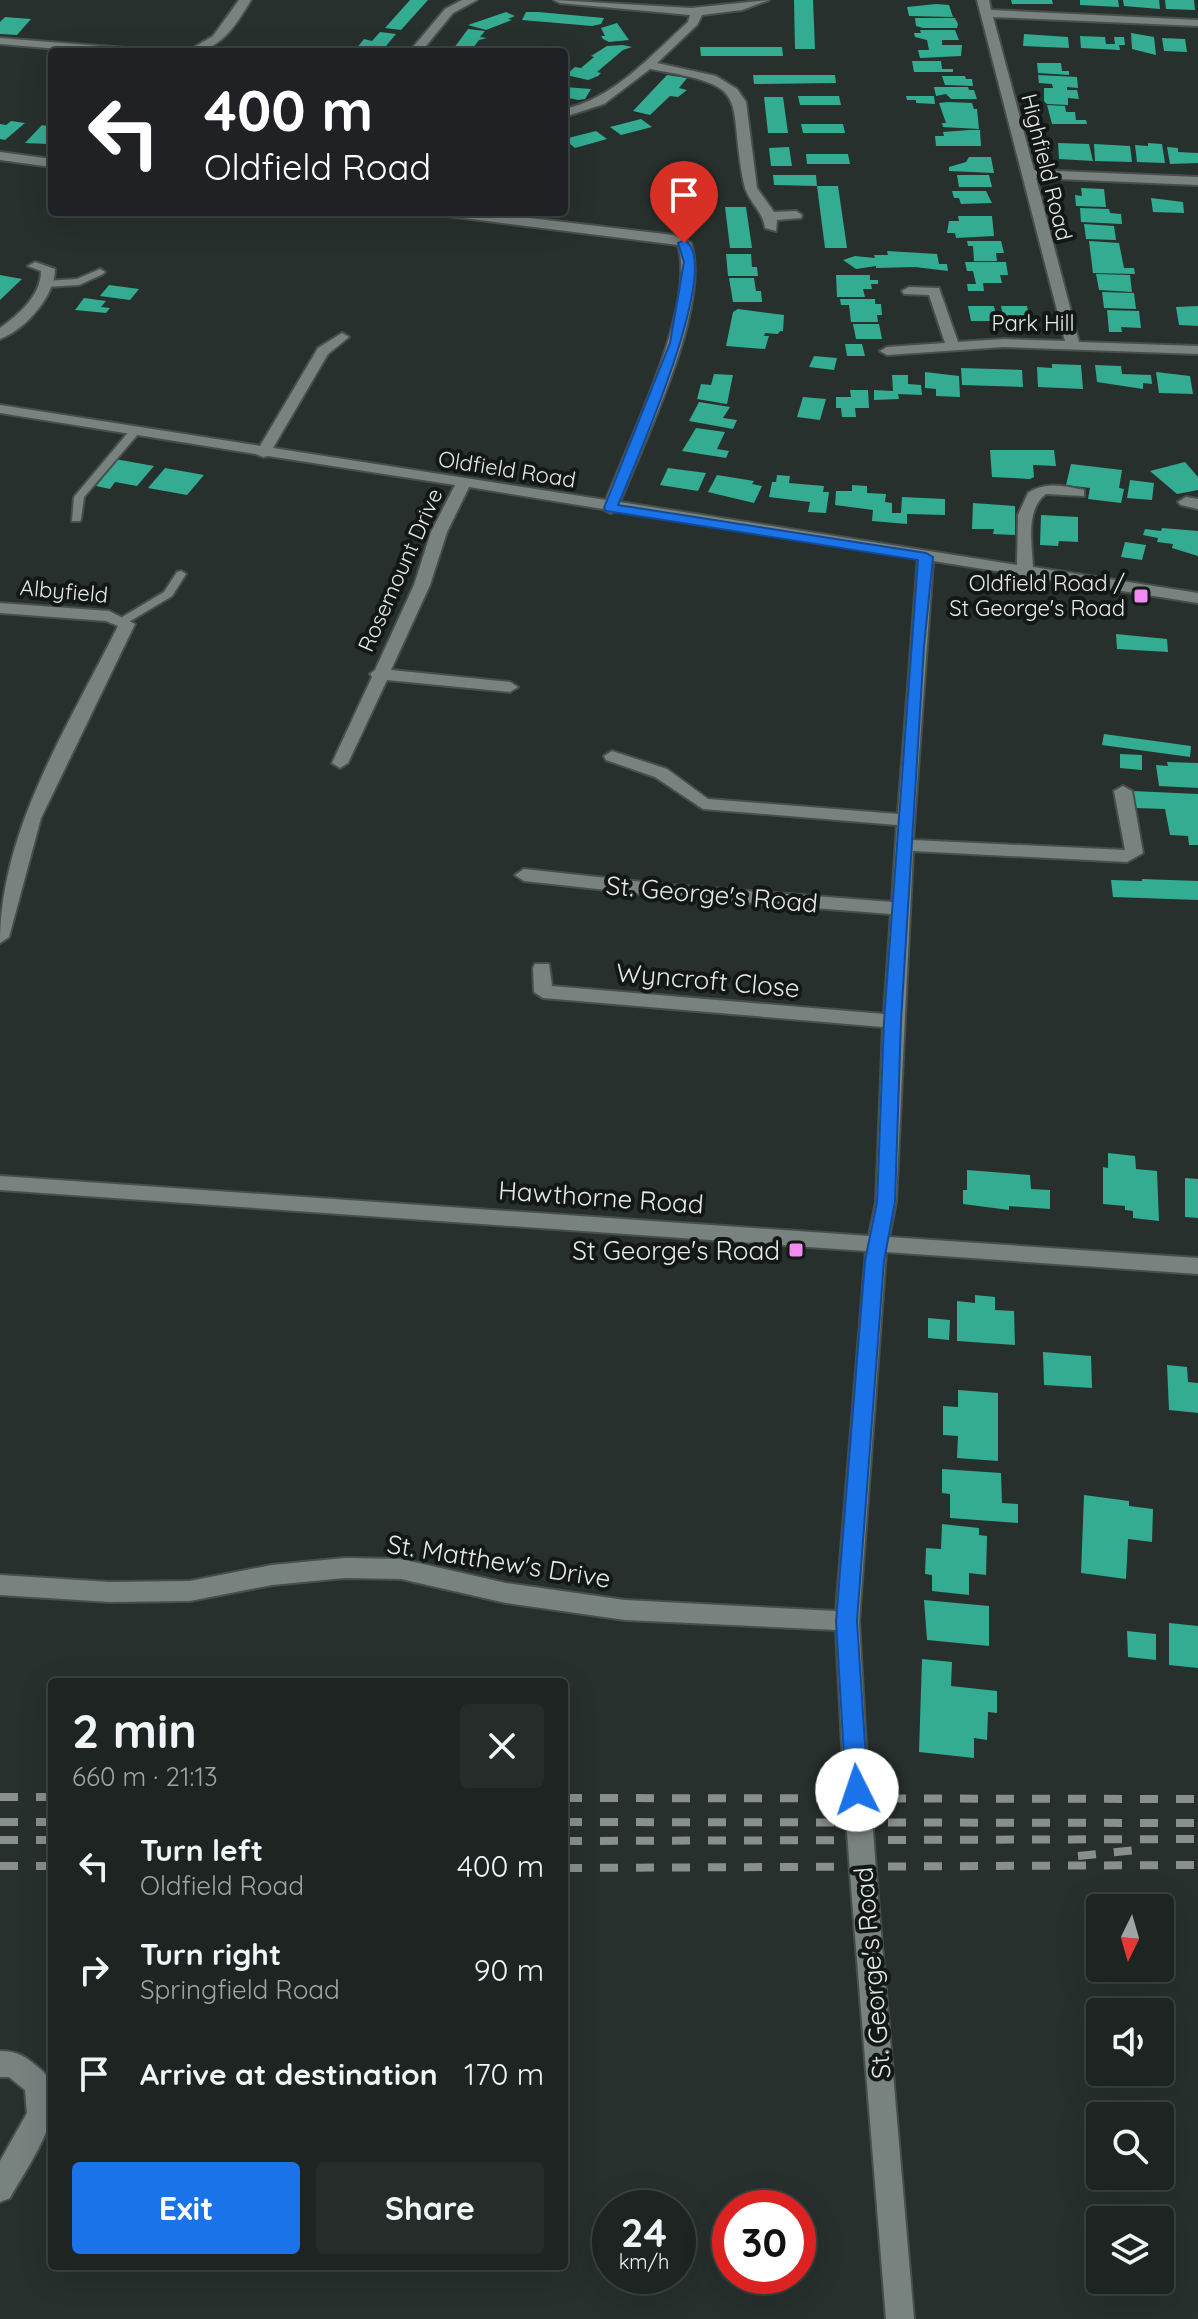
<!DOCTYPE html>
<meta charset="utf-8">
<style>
body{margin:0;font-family:Quicksand,sans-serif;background:#252c2a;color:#f1f3f6;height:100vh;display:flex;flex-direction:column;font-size:30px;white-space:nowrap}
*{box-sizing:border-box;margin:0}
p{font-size:26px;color:#a0a4a5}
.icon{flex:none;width:44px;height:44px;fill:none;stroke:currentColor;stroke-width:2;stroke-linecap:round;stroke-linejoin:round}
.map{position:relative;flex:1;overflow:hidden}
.sheet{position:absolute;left:48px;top:1678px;width:520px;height:592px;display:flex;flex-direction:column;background:#1d2422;border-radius:8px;box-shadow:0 8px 32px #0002,0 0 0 2px #3b4140}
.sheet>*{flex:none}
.hud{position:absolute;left:48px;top:48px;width:520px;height:168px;border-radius:8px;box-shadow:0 8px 32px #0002,0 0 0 2px #3b4140;background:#202124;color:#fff;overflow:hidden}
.needle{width:52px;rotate:185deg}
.buttons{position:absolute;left:1086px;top:1894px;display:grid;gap:16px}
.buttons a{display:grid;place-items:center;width:88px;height:88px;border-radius:8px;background:#1d2422;box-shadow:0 8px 32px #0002,0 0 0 2px #3b4140;font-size:40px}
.speed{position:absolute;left:592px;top:2190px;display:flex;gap:16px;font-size:40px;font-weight:700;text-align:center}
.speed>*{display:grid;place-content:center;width:104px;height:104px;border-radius:50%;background:#1d2422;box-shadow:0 8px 32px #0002,0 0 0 2px #3b4140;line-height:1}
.speed small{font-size:20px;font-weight:400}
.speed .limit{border:12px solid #d22;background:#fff;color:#111}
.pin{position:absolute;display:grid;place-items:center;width:68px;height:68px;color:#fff;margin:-82px -34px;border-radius:50% 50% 50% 0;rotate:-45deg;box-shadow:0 0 8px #0007}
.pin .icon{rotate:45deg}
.me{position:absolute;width:88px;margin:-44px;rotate:356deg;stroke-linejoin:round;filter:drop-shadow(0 0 6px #0008)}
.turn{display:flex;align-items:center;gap:28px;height:168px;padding:0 24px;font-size:36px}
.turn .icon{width:104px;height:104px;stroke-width:2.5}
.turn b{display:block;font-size:56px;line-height:68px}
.round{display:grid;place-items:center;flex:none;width:84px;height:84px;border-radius:8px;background:#252c2a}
.summary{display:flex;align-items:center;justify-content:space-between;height:136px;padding:0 24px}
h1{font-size:48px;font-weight:800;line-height:60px}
.primary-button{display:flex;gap:16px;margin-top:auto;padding:16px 24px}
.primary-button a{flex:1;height:92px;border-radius:8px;background:#1a73e8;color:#fff;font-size:32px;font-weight:800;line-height:92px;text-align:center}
.primary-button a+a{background:#252c2a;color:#f1f3f6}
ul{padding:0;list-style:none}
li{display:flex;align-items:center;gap:24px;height:104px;padding:0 24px}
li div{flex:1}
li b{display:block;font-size:30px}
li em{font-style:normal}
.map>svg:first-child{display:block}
.building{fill:#33ac92}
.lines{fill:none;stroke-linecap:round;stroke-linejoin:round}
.lane-casing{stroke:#474f4c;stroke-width:4}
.street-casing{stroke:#474f4c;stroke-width:4}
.lane{fill:#78827f;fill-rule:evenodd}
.street{fill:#78827f;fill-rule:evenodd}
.rail{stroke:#888f8d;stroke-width:8;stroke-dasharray:18 18;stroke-linecap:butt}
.street-bridge-casing{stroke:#474f4c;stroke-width:30;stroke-linecap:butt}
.street-bridge{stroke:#78827f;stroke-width:26}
.route{fill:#1a73e8;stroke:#114b97;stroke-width:2}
.poi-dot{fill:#f28af3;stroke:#131715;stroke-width:3}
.labels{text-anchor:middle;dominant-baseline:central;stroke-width:8;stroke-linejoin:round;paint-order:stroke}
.far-street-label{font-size:22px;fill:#e5eae9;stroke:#131715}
.far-poi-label{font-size:22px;fill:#e5eae9;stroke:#131715;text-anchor:end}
.street-label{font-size:26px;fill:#e5eae9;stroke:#131715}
.poi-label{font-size:26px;fill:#e5eae9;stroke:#131715;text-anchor:end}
</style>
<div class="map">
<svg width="1198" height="2319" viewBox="0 0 1198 2319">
<rect width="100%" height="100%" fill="#27302d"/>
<g class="building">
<polygon points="410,0 428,0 401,30 385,28"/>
<polygon points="794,0 813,0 815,49 795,49"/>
<polygon points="1011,0 1052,0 1053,4 1012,4"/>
<polygon points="1080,0 1118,0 1119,7 1080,5"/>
<polygon points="1123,0 1159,0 1160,9 1124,6"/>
<polygon points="1165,0 1194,0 1195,10 1166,9"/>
<polygon points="936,4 949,5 953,17 909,16 907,7"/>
<polygon points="506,12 515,16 508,19 512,20 486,30 468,25"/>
<polygon points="526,12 538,12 604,18 601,24 592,26 522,20"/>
<polygon points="5,17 31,19 17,35 0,34 0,22"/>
<polygon points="915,18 955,18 958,24 957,28 923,28 916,26"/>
<polygon points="617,23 629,40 609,42 603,39 601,36 605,36 601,28"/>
<polygon points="468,29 485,31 480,37 487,38 479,40 470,52 451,52"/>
<polygon points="920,30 955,30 959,40 942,40 942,45 962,45 961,56 920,58 918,50 929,50 927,40 915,37 914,33 921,33"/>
<polygon points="380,32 396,34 381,52 356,49 364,39 372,41"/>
<polygon points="1131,33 1154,37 1156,55 1132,49"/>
<polygon points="1024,34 1068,37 1069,48 1023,46"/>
<polygon points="1080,36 1105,37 1106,44 1115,44 1114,37 1124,37 1125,45 1119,45 1120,50 1081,48"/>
<polygon points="1162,38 1185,39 1187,52 1164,51"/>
<polygon points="623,45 632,47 623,50 597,72 601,73 598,76 588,80 566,75 575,67 581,68 594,57 591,56 607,46"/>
<polygon points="700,47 782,47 783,56 701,56"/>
<polygon points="912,61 941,61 942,69 953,69 953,72 914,72"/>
<polygon points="1037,63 1061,63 1062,71 1069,71 1069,75 1038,73"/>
<polygon points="667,75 687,78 679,88 687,90 678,97 670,96 650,115 633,111"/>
<polygon points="753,75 835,75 836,83 754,84"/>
<polygon points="1038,75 1077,77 1078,88 1067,87 1067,90 1077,90 1079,99 1068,98 1068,105 1047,104 1044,101 1044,88 1053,88 1052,84 1039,83"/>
<polygon points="942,76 965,76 966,79 972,79 973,86 945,85"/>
<polygon points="564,87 591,89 585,99 578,100 564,97"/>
<polygon points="934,87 968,87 969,90 974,90 977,99 951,99 946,94 936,96"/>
<polygon points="798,96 839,96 841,105 800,105"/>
<polygon points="906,96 934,96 935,104 916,103 916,100 907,100"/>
<polygon points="764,97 783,97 788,133 768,133"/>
<polygon points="948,102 972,103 974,109 977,109 979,129 943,127 942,123 946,123 939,103"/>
<polygon points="1047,105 1065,106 1066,112 1075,112 1076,120 1086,120 1087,124 1052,124"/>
<polygon points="641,119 652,127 621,135 610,127"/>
<polygon points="11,121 25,123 5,140 0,139 0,124 6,125"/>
<polygon points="801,124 843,124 845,133 803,133"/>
<polygon points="42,125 52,127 52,140 49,144 25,143"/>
<polygon points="969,130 980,130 981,146 936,146 935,136 944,136 943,132"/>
<polygon points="596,131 607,139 575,148 564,139"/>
<polygon points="1058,143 1089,144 1093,161 1059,159"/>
<polygon points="1148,143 1162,144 1165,163 1137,162 1135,145 1148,146"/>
<polygon points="1094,144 1130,146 1132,162 1095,161"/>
<polygon points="789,147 792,166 771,166 769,148"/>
<polygon points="1167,147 1178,148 1178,152 1198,153 1198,163 1170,164"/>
<polygon points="806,154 848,154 850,164 807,164"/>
<polygon points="969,157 991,157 994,173 949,171 949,167 966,162"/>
<polygon points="773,175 816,175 817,186 774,185"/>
<polygon points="957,175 989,175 992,187 959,187"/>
<polygon points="817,186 838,186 847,248 825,248"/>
<polygon points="1081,188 1104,189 1106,207 1076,206 1075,195 1082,196"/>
<polygon points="952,191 986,191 992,203 961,204 959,198 954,198"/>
<polygon points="1151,198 1183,202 1184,213 1153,212"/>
<polygon points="725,207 746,207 752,248 730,248"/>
<polygon points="1080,208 1109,209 1110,213 1121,214 1122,224 1081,222"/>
<polygon points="958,216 992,216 994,236 956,238 955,233 947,233 949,221 959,221"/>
<polygon points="1084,224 1114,226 1116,240 1086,239"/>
<polygon points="967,241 1001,241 1004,253 996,253 997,261 974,261 973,246 968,246"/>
<polygon points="1089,241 1119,243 1124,268 1134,268 1135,274 1093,273"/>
<polygon points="887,251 937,254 939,264 947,264 948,271 915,267 876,268 876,266 856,269 843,260 855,256 875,258 874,255 888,255"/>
<polygon points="726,254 751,254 752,267 757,267 758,276 728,276"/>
<polygon points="965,262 1006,262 1008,275 1000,275 1002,283 983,283 984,291 968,291 967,284 976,284 973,271 967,271"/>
<polygon points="1096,274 1130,275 1132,292 1099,290"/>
<polygon points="0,275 22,279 0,300"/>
<polygon points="836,275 870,275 870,280 878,280 878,284 871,284 872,289 863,289 865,297 837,297"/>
<polygon points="729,278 754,278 756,291 761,291 762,302 733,302"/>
<polygon points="109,285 139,289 130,300 100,296"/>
<polygon points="1102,292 1134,293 1136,309 1104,308"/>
<polygon points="84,298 106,301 101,307 110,308 106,313 75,310"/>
<polygon points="840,299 875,299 875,304 881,304 882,315 877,315 878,322 851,322 849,305 841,305"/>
<polygon points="968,306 994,306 997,321 971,321"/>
<polygon points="1001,306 1027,306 1030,321 1004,321"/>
<polygon points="1198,306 1198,326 1179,325 1176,307"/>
<polygon points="738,309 784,315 783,331 780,331 778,334 765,333 764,336 769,336 765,349 726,346 733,312"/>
<polygon points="1107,310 1139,311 1141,328 1121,327 1122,332 1109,332"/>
<polygon points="853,324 879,324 882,339 856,339"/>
<polygon points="845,344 862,344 865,356 847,356"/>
<polygon points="814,356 837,358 834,370 809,367"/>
<polygon points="1052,364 1081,365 1083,389 1038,387 1037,367 1052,368"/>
<polygon points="1095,365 1121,366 1122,374 1151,375 1152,384 1143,383 1143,389 1097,382"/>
<polygon points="961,368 1022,370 1023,387 962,385"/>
<polygon points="925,372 959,376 960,397 936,396 936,389 925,388"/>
<polygon points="1156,372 1190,376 1193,394 1159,393"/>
<polygon points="714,374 733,375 727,404 697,399 701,384 711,385"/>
<polygon points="892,375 908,375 908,384 921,385 922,395 898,394 899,399 874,400 874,390 893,391"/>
<polygon points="850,390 868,390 869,408 855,408 856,417 842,417 841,408 836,408 836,397 851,397"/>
<polygon points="803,397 826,399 820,420 797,417"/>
<polygon points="699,402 730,407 723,418 737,420 733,429 689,421"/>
<polygon points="696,428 725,432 717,449 729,451 726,458 682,451"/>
<polygon points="990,450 1054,450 1056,466 1033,465 1034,477 1030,479 992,477"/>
<polygon points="115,459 154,466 137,486 115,482 110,489 96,486 102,479 98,478"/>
<polygon points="1185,462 1198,477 1198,490 1177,494 1150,471"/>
<polygon points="1071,464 1122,470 1119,488 1124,489 1121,503 1088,499 1090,488 1066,485"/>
<polygon points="165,468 204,475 187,495 148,488"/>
<polygon points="668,468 706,473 698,491 660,485"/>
<polygon points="717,475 754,481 752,484 762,486 754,503 708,492"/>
<polygon points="777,475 790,476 789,483 824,486 823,492 829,492 826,513 808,512 810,502 769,497 772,482 776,482"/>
<polygon points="1130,480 1154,483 1152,500 1127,498"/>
<polygon points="852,485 867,486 867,493 886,494 885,502 892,503 892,513 901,513 902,497 945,499 945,515 907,514 907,524 872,521 873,510 835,505 836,491 852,491"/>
<polygon points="973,503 1015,506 1015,535 993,534 994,529 972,529"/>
<polygon points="1041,515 1078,517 1078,542 1059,541 1058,546 1040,545"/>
<polygon points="1162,528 1198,531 1198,556 1172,548 1173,544 1157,542 1158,538 1143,535 1145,529 1161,531"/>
<polygon points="1125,542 1146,545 1142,560 1121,557"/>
<polygon points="1116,634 1167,639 1168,652 1117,649"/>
<polygon points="1104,734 1191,746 1190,757 1102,745"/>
<polygon points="1120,754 1142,755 1142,770 1120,768"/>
<polygon points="1167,762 1198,763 1198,788 1159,786 1156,765 1168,766"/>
<polygon points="1133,791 1198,794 1198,845 1189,845 1188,836 1170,835 1165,809 1135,808"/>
<polygon points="1142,879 1198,881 1198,900 1113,897 1111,880 1142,881"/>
<polygon points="1108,1153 1135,1156 1136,1169 1157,1171 1159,1221 1133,1218 1133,1211 1125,1210 1125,1206 1103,1204 1103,1167 1108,1168"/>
<polygon points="967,1170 1030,1175 1031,1189 1050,1190 1050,1209 1009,1206 1009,1210 963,1204 963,1190 967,1190"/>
<polygon points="1185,1178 1198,1179 1198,1218 1185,1217"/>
<polygon points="975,1295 995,1297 995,1310 1014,1311 1015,1345 957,1341 957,1301 975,1303"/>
<polygon points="928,1318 950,1320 949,1340 928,1338"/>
<polygon points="1043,1352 1091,1356 1092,1388 1044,1385"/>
<polygon points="1167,1365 1187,1367 1188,1382 1198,1383 1198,1413 1169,1410"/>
<polygon points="958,1390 998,1393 998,1461 957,1458 958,1436 943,1435 943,1406 958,1407"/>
<polygon points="942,1469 1001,1473 1002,1503 1018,1504 1018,1523 950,1518 950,1494 942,1493"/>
<polygon points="1084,1495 1129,1501 1129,1506 1153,1509 1152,1542 1128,1539 1126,1579 1081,1573"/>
<polygon points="942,1524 979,1528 979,1535 987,1536 986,1575 969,1573 969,1595 932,1591 932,1575 925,1574 926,1548 941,1549"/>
<polygon points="924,1600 989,1606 989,1646 927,1640"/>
<polygon points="1169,1623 1198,1626 1198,1668 1169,1665"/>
<polygon points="1127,1631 1156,1634 1156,1660 1128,1657"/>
<polygon points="922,1659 952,1662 951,1686 997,1691 997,1713 988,1712 987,1740 974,1738 974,1758 919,1752"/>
</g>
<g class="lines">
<defs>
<g id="lane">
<polygon points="100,269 105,272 103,274 79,285 46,287 41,284 46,281 77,279"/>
<polygon points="135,428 139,429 139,433 84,497 81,519 80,521 72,521 74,497 131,429"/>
<polygon points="181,571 186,574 172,596 127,623 119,623 119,619 164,592 177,572"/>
</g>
<g id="street">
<path d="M239,0H251C235,27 220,52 186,52L213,36Z"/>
<polygon points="462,0 477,0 453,13 421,52 409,52 445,9"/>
<path d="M554,0L691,8L769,0L742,10L702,15L697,25L657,63L716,76L737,89L746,102L757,188L774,212L796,211L802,215L801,218L777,220L776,231L765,228C763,210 747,201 744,184C726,94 756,87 650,69L604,104L564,117V109C614,99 651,55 688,22L690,15L560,3Z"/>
<polygon points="977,0 989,0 991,10 1198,20 1198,26 993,17 1034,170 1198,177 1198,185 1036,178 1079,342 1198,346 1198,354 1004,347 887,355 880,351 887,347 945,343 929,295 904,294 902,291 909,287 939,288 958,342 1004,339 1065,341"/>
<polygon points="0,38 138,49 144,52 94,52 0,44"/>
<polygon points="0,152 52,159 52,167 0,160"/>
<path d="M441,212H479L673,235L691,243C711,308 645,439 620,502L1017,565L1018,515L1028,493C1045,481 1065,486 1084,490V496L1046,494C1025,509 1032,544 1033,567L1198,593V603L933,561L913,840L1125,850L1114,791L1123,786L1132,791L1143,853L1127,862L913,851L896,1202L889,1237L1198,1258V1274L886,1252L859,1621L867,1764L864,1772L855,1775L846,1772L843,1764L836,1630L625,1620L506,1603L401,1579L345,1578L272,1585L190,1601L110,1602L0,1595V1575L110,1582L190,1581L272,1565L345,1558L401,1559L506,1583L625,1600L836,1611L866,1251L0,1190V1176L869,1236L876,1202L883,1027L543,998L534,992L533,968L535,964H549L552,986L884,1014L891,914L671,897L524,881L515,875L524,869L671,885L892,902L897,825L703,809L655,777L606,760L604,756L612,751L667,769L708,799L898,814L918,558L616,511L610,513L603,509L469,487L447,532L430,585L391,670L510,682L518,687L510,692L387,680L348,763L340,768L332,763L372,677L370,674L375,670L414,585L431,532L455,485L268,456L263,457L256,454L0,413V405L260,446L318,348L342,333L349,337L328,354L273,448L606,500C629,441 697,304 678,245L447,216Z"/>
<path d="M35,262L55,269C55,296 25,330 0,339V328C18,315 41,296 41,271L28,266Z"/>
<polygon points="1186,497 1198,499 1198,509 1181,505 1178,502"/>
<path d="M0,603L109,611L135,624L41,818L9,937L0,943C0,830 69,725 118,626L106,621L0,613Z"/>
<polygon points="865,1886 874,1890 878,1898 914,2319 886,2319 852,1898 856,1890"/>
<path d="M0,2051C18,2051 26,2057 39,2068C78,2100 28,2165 10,2198L0,2202V2161L27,2113L25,2090L9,2077H0Z"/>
</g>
</defs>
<use href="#lane" class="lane-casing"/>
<use href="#street" class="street-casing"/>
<use href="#lane" class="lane"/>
<use href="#street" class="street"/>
<g class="rail">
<polyline points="0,1797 52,1797"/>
<polyline points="564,1798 1198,1799"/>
<polyline points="0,1822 52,1822"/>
<polyline points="564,1822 1198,1823"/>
<polyline points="0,1840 52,1840"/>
<polyline points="564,1841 1198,1839"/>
<polyline points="1078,1856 1146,1849"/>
<polyline points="0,1866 52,1866"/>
<polyline points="564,1868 1198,1865"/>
</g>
<defs>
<polyline id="street-bridge" points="855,1764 865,1898"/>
</defs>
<use href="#street-bridge" class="street-bridge-casing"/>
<use href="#street-bridge" class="street-bridge"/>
</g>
<path class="route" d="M684,240C726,261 633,468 618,505L926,553L933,557L924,647L901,1021L895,1202L884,1261L857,1621L868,1790L865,1798L857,1800L849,1798L846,1790L836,1621L865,1261L877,1202L884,1021L918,560L606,511L604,508L670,343L684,262L678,243Z"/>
<g class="poi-dot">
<rect x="1133" y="588" width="16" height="16" rx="4"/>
<rect x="788" y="1242" width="16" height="16" rx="4"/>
</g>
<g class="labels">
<g class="far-street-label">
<text transform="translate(1047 167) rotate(76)">Highfield Road</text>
<text x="1033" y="323">Park Hill</text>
<text transform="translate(507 469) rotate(9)">Oldfield Road</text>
<text transform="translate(400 570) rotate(-66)">Rosemount Drive</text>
<text transform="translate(64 591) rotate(5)">Albyfield</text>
</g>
<g class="far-poi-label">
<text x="1125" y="583">Oldfield Road /<tspan x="1125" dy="25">St George's Road</tspan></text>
</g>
<g class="street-label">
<text transform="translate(712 894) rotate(5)">St. George's Road</text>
<text transform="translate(708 980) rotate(5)">Wyncroft Close</text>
<text transform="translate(601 1197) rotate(4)">Hawthorne Road</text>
<text transform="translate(499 1561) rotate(9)">St. Matthew's Drive</text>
<text transform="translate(872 1973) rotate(-95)">St. George's Road</text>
</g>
<g class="poi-label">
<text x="780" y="1250">St George's Road</text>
</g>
</g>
</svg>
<div class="buttons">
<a><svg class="needle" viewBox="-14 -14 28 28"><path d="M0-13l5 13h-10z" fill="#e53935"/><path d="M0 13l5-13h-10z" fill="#a0a4a5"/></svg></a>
<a><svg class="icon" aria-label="sound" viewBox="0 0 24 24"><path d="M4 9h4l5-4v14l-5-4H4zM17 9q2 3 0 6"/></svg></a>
<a><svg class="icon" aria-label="search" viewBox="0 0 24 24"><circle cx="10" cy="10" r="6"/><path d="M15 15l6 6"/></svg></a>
<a><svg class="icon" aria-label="layers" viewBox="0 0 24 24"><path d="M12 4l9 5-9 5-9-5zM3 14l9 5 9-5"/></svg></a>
</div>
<div class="speed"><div>24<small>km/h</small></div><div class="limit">30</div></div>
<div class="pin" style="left:684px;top:243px;background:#d93025"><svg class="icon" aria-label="arrive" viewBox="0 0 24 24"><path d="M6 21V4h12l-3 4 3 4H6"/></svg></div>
<svg class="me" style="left:857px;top:1790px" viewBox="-20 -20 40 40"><circle r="19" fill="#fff"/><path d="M0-13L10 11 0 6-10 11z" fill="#1a73e8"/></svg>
<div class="hud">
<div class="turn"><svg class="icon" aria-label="left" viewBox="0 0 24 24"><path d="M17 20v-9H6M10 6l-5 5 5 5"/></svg><div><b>400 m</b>Oldfield Road</div></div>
</div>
<section class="sheet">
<div class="summary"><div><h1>2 min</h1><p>660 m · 21:13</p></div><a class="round"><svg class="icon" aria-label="close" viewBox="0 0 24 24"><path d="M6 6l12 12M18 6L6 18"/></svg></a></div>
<ul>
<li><svg class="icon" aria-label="left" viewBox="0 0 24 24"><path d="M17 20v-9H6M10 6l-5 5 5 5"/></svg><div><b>Turn left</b><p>Oldfield Road</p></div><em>400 m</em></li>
<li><svg class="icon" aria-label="right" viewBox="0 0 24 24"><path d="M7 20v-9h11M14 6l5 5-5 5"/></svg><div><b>Turn right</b><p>Springfield Road</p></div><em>90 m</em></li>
<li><svg class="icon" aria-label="arrive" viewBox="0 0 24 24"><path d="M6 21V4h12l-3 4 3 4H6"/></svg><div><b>Arrive at destination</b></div><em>170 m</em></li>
</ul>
<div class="primary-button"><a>Exit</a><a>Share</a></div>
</section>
</div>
